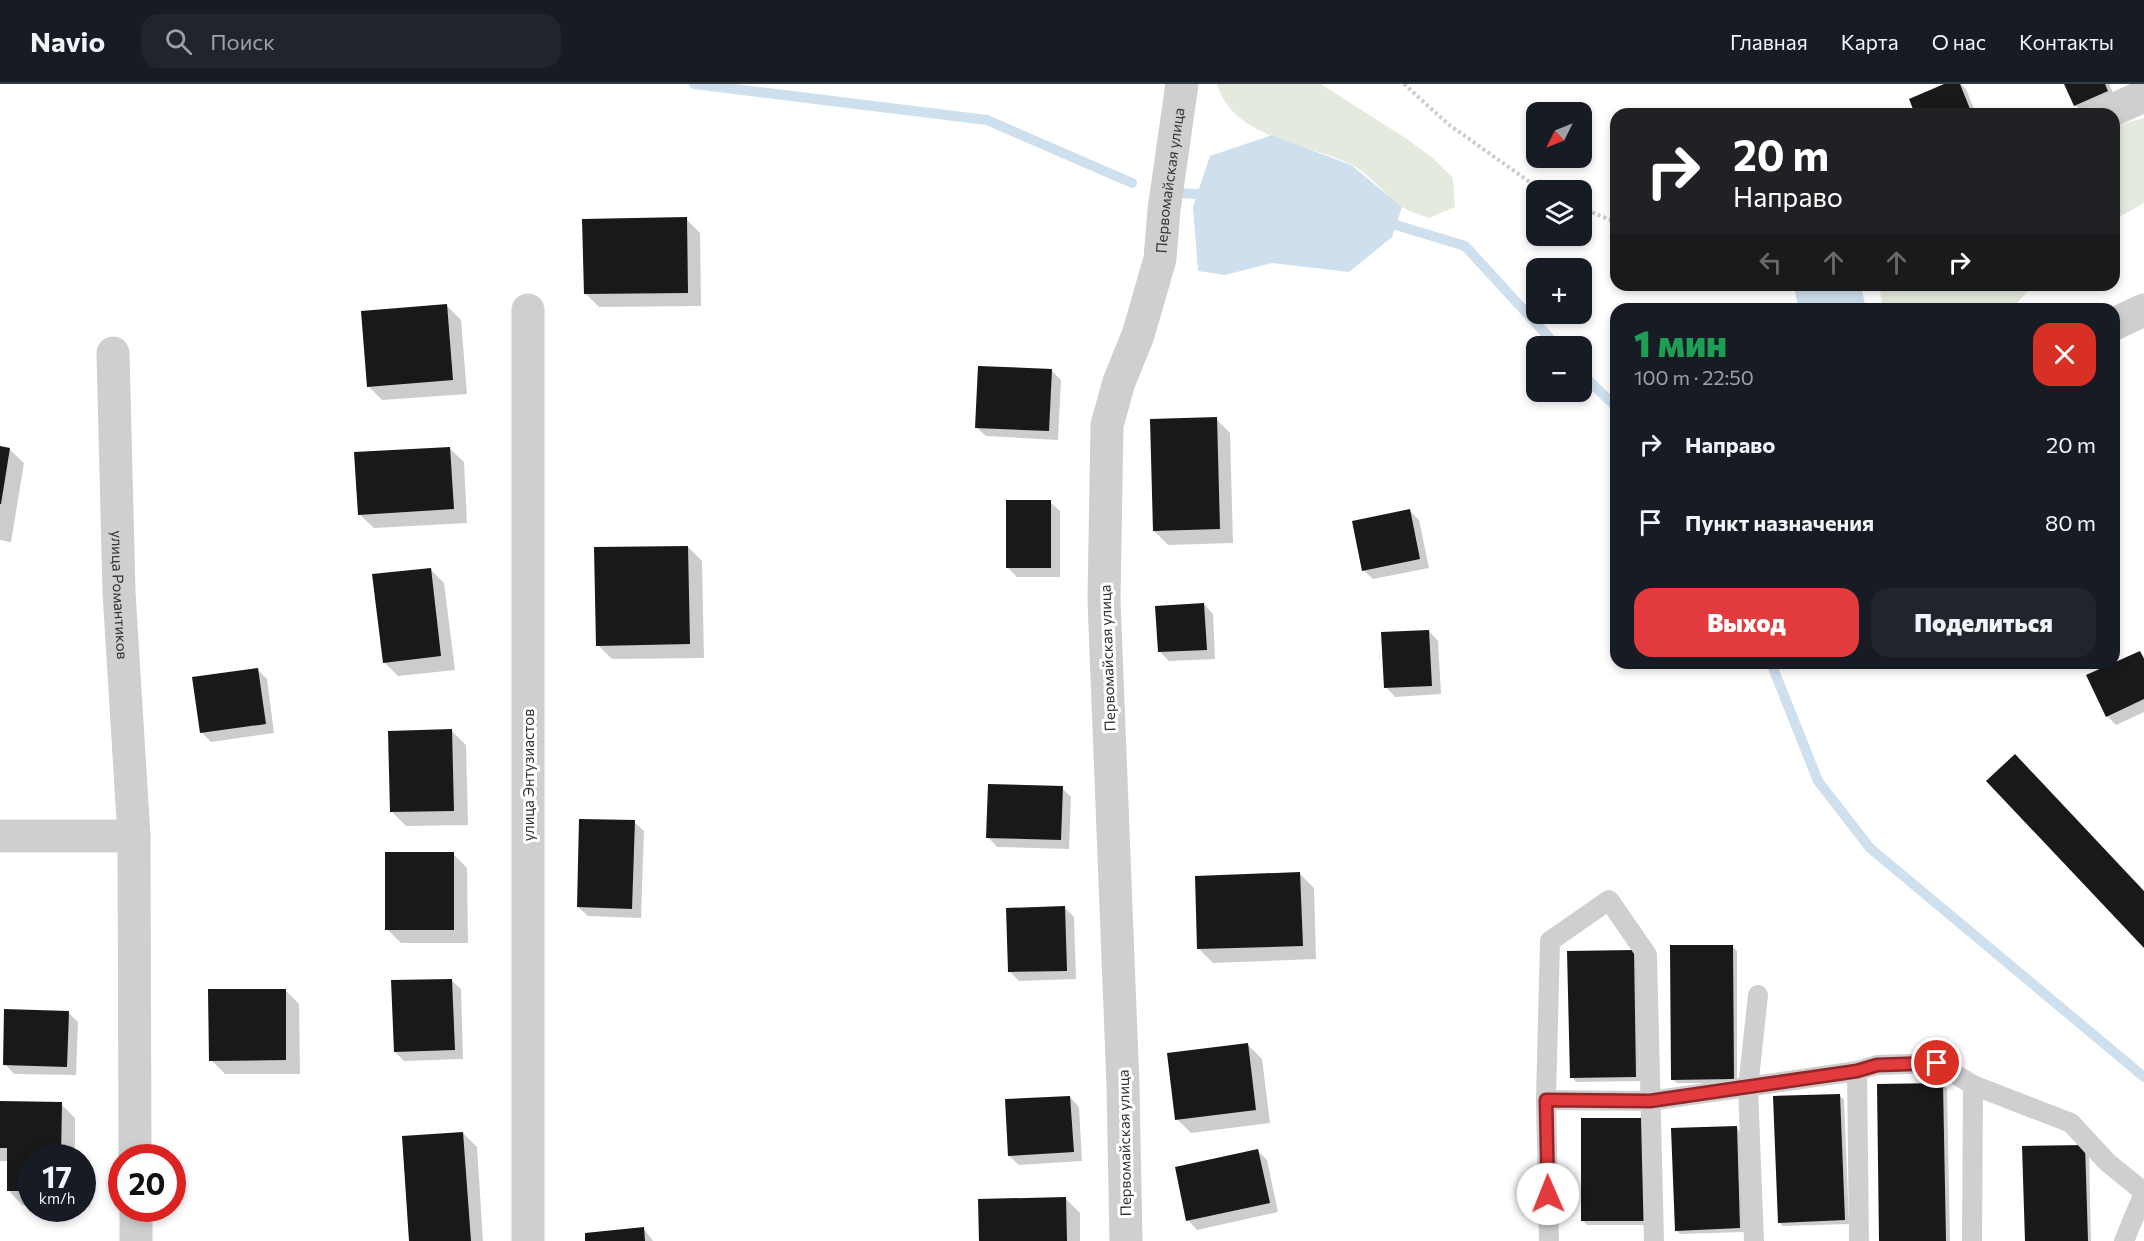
<!DOCTYPE html>
<html lang="ru">
<meta charset="utf-8">
<style>
body{margin:0;font-family:Commissioner,sans-serif;background:#20242c;color:#f1f3f6;height:100vh;display:flex;flex-direction:column;font-size:22px;white-space:nowrap}
*{box-sizing:border-box;margin:0}
p{font-size:20px;color:#9ea1a6}
.icon{flex:none;width:33px;height:33px;fill:none;stroke:currentColor;stroke-width:2;stroke-linecap:round;stroke-linejoin:round}
.map{position:relative;flex:1;overflow:hidden}
.panel{position:absolute;left:1610px;top:219px;width:510px;height:366px;display:flex;flex-direction:column;background:#171b24;border-radius:18px;box-shadow:0 3px 9px #0003}
.panel>*{flex:none}
.top-card{position:absolute;left:1610px;top:24px;width:510px;height:183px;border-radius:18px;box-shadow:0 3px 9px #0003;background:#202124;color:#fff;overflow:hidden}
.needle{width:39px;rotate:227deg}
.fabs{position:absolute;left:1526px;top:18px;display:grid;gap:12px}
.fabs a{display:grid;place-items:center;width:66px;height:66px;border-radius:12px;background:#171b24;box-shadow:0 3px 9px #0003;font-size:30px}
.speed{position:absolute;left:18px;top:1060px;display:flex;gap:12px;font-size:30px;font-weight:700;text-align:center}
.speed>*{display:grid;place-content:center;width:78px;height:78px;border-radius:50%;background:#171b24;box-shadow:0 3px 9px #0003;line-height:1}
.speed small{font-size:15px;font-weight:400}
.speed .limit{border:9px solid #d22;background:#fff;color:#111}
.pin{position:absolute;display:grid;place-items:center;width:51px;height:51px;color:#fff;margin:-26px;border:3px solid #fff;border-radius:50%;box-shadow:0 2px 6px #0007}
.me{position:absolute;width:66px;margin:-33px;rotate:359deg;stroke-linejoin:round;filter:drop-shadow(0 0 4px #0008)}
.turn{display:flex;align-items:center;gap:21px;height:126px;padding:0 24px;font-size:27px}
.turn .icon{width:78px;height:78px;stroke-width:2.5}
.turn b{display:block;font-size:42px;line-height:51px}
.lanes{display:flex;align-items:center;height:57px;padding:0 24px;background:#0003;justify-content:center;gap:30px;direction:ltr}
.lanes .off{opacity:.35}
.round{display:grid;place-items:center;flex:none;width:63px;height:63px;border-radius:18px;background:#20242c}
.headline{display:flex;align-items:center;justify-content:space-between;height:102px;padding:0 24px}
h1{font-size:36px;font-weight:800;line-height:45px;color:#1e9e55}
.button{display:flex;gap:12px;margin-top:auto;padding:12px 24px}
.button a{flex:1;height:69px;border-radius:18px;background:#e33a3e;color:#fff;font-size:24px;font-weight:800;line-height:69px;text-align:center}
.button a+a{background:#20242c;color:#f1f3f6}
ul{padding:0;list-style:none}
li{display:flex;align-items:center;gap:18px;height:78px;padding:0 24px}
li div{flex:1}
li b{display:block;font-size:22px}
li em{font-style:normal}
header{display:flex;align-items:center;gap:36px;box-sizing:border-box;height:84px;padding:0 30px;background:#171b24;border-bottom:2px solid #363941}
header strong{font-size:28px}
nav{display:flex;gap:33px;margin-inline-start:auto;font-size:21px}
.search{width:420px;height:54px;background:#20242c;display:flex;align-items:center;gap:15px;box-sizing:border-box;padding:0 21px;border-radius:18px;color:#9ea1a6;font-size:22px}
.map>svg:first-child{display:block}
.green{fill:#e4ebde}
.water{fill:#cedfed}
.shadow{fill:#0003}
.lines{fill:none;stroke-linecap:round;stroke-linejoin:round}
.stream{stroke:#cedfed;stroke-width:10}
.building{fill:#191919}
.path{stroke:#ccc;stroke-width:4;stroke-dasharray:3 3;stroke-linecap:butt}
.service{stroke:#cfcfcf;stroke-width:20}
.minor{stroke:#cfcfcf;stroke-width:33}
.route-casing{stroke:#942628;stroke-width:15}
.route{stroke:#e33a3e;stroke-width:10}
.labels{text-anchor:middle;dominant-baseline:central;stroke-width:6;stroke-linejoin:round;paint-order:stroke}
.street-label{font-size:15px;fill:#323232;stroke:#fff}
</style>
<header>
<strong>Navio</strong>
<div class="search"><svg class="icon" aria-label="search" viewBox="0 0 24 24"><circle cx="10" cy="10" r="6"/><path d="M15 15l6 6"/></svg>Поиск</div>
<nav><a>Главная</a><a>Карта</a><a>О нас</a><a>Контакты</a></nav>
</header>
<div class="map">
<svg width="2144" height="1157" viewBox="0 0 2144 1157">
<rect width="100%" height="100%" fill="#fff"/>
<g class="green">
<path d="M1217,0H1321L1407,55L1433,74L1453,94L1455,123L1429,134C1419,130 1407,127 1399,121C1384,109 1367,88 1350,80C1306,58 1233,55 1217,0Z"/>
<polygon points="2144,34 2144,119 2114,136 2114,42"/>
<polygon points="1879,201 2034,201 2011,225 1883,225"/>
</g>
<g class="water">
<polygon points="1272,51 1351,81 1402,123 1392,153 1349,188 1272,179 1225,191 1198,187 1193,123 1210,72"/>
<polygon points="1798,201 1861,201 1866,225 1799,225 1794,204"/>
</g>
<g class="shadow">
<polygon points="1948,0 1961,0 1966,5 1976,30 1917,30"/>
<polygon points="2065,0 2109,0 2116,16 2085,30 2075,21"/>
<polygon points="686,135 700,149 701,222 599,223 585,209"/>
<polygon points="447,222 461,236 467,310 382,316 368,302"/>
<polygon points="1052,287 1061,296 1058,356 986,352 976,343"/>
<polygon points="1216,335 1230,349 1233,459 1168,461 1154,447"/>
<polygon points="0,364 9,365 24,379 11,458 0,456"/>
<polygon points="449,364 464,378 467,439 374,444 359,430"/>
<polygon points="1050,418 1060,427 1060,493 1017,493 1007,483"/>
<polygon points="1410,427 1419,436 1429,484 1373,495 1363,486"/>
<polygon points="688,463 702,477 704,574 612,575 598,561"/>
<polygon points="430,485 444,499 455,586 398,592 384,578"/>
<polygon points="1204,520 1213,530 1215,575 1169,577 1160,568"/>
<polygon points="1429,547 1438,557 1441,610 1395,613 1386,603"/>
<polygon points="2140,568 2144,573 2144,628 2116,641 2107,632"/>
<polygon points="258,586 267,595 274,649 211,658 201,648"/>
<polygon points="452,647 466,661 468,741 406,742 392,728"/>
<polygon points="1062,704 1071,713 1069,765 997,763 988,753"/>
<polygon points="634,738 644,747 641,834 588,832 578,823"/>
<polygon points="453,770 467,784 468,859 401,859 387,845"/>
<polygon points="1300,790 1314,804 1316,875 1213,879 1198,864"/>
<polygon points="1064,823 1074,833 1076,895 1019,897 1010,888"/>
<polygon points="1732,862 1737,867 1737,999 1677,999 1672,995"/>
<polygon points="1633,867 1638,872 1640,997 1576,998 1572,993"/>
<polygon points="451,896 461,905 463,975 404,977 395,968"/>
<polygon points="285,906 299,920 300,990 225,990 211,976"/>
<polygon points="68,928 78,938 76,991 14,990 5,980"/>
<polygon points="1248,961 1262,975 1270,1039 1191,1049 1177,1035"/>
<polygon points="1943,1000 1947,1005 1950,1157 1881,1157"/>
<polygon points="1839,1011 1844,1016 1849,1140 1783,1142 1779,1138"/>
<polygon points="1070,1013 1079,1023 1082,1077 1019,1081 1009,1072"/>
<polygon points="0,1019 61,1020 75,1034 75,1074 32,1074 32,1121 22,1121 8,1106 8,1077 0,1077"/>
<polygon points="1648,1040 1648,1141 1587,1141 1583,1137"/>
<polygon points="1736,1043 1740,1048 1744,1148 1680,1150 1676,1146"/>
<polygon points="463,1049 477,1063 483,1157 410,1157 403,1053"/>
<polygon points="2024,1064 2089,1067 2091,1157 2026,1157"/>
<polygon points="1258,1067 1267,1076 1278,1128 1197,1146 1188,1136"/>
<polygon points="1066,1115 1080,1129 1080,1157 981,1157"/>
<polygon points="644,1145 653,1157 587,1157"/>
</g>
<g class="lines">
<g class="stream">
<polyline points="694,0 987,36 1132,99"/>
<polyline points="1179,109 1212,111"/>
<polyline points="1383,137 1465,162 1557,262"/>
<polyline points="1581,289 1616,323"/>
<polyline points="1771,579 1818,697 1870,764 2144,993"/>
</g>
</g>
<g class="building">
<polygon points="1944,0 1960,0 1972,30 1915,30 1909,15"/>
<polygon points="2064,0 2105,0 2108,7 2074,22"/>
<polygon points="687,133 688,209 584,210 582,135"/>
<polygon points="447,220 453,296 367,303 361,227"/>
<polygon points="978,282 1052,285 1049,347 975,344"/>
<polygon points="1217,333 1220,445 1153,447 1150,335"/>
<polygon points="0,362 10,364 1,420 0,420"/>
<polygon points="450,363 454,425 358,431 354,368"/>
<rect x="1006" y="416" width="45" height="68"/>
<polygon points="1410,425 1420,475 1362,487 1352,437"/>
<polygon points="688,462 690,560 596,562 594,463"/>
<polygon points="431,484 441,572 383,579 372,490"/>
<polygon points="1204,519 1207,566 1158,568 1155,522"/>
<polygon points="1429,546 1432,602 1384,604 1381,548"/>
<polygon points="2140,567 2144,575 2144,615 2106,633 2086,591"/>
<polygon points="258,584 266,640 200,649 192,593"/>
<polygon points="452,645 454,727 390,728 388,647"/>
<polygon points="2015,670 2144,807 2144,864 1986,697"/>
<polygon points="988,700 1063,702 1061,756 986,754"/>
<polygon points="579,735 635,736 632,825 577,823"/>
<rect x="385" y="768" width="69" height="78"/>
<polygon points="1300,788 1303,862 1197,865 1195,792"/>
<polygon points="1065,822 1067,887 1008,888 1006,824"/>
<polygon points="1670,861 1733,861 1734,995 1671,996"/>
<polygon points="1634,866 1636,993 1570,994 1567,867"/>
<polygon points="452,895 455,966 394,968 391,896"/>
<polygon points="208,905 286,905 286,976 209,977"/>
<polygon points="4,925 69,927 67,983 3,981"/>
<polygon points="1248,959 1256,1026 1175,1036 1167,969"/>
<polygon points="1943,999 1946,1157 1879,1157 1877,1000"/>
<polygon points="1840,1010 1845,1136 1778,1139 1773,1012"/>
<polygon points="1070,1012 1074,1068 1008,1072 1005,1015"/>
<polygon points="0,1017 62,1018 61,1074 32,1074 32,1107 7,1107 7,1064 0,1064"/>
<rect x="1581" y="1034" width="64" height="103"/>
<polygon points="1737,1042 1740,1144 1675,1147 1671,1044"/>
<polygon points="463,1048 471,1157 409,1157 402,1052"/>
<polygon points="2085,1061 2088,1157 2025,1157 2022,1062"/>
<polygon points="1258,1065 1270,1119 1186,1137 1175,1083"/>
<polygon points="1066,1113 1067,1157 979,1157 978,1115"/>
<polygon points="644,1143 645,1157 585,1157 585,1149"/>
</g>
<g class="lines">
<g class="path">
<polyline points="1404,0 1448,40 1541,106"/>
<polyline points="1581,124 1616,138"/>
</g>
<g class="service">
<polyline points="1857,987 1859,1157"/>
<polyline points="1546,1016 1650,1017 1857,987 1877,981 1937,979 1973,1001 2071,1039 2107,1078 2144,1108"/>
<polyline points="1549,1157 1546,1016 1550,857 1609,816 1647,871 1654,1157"/>
<polyline points="1754,1157 1748,1004 1758,911"/>
<polyline points="1972,1157 1973,1001"/>
<polyline points="2124,1157 2144,1109"/>
</g>
<g class="minor">
<polyline points="2104,30 2144,12"/>
<polyline points="528,226 528,1157"/>
<polyline points="2114,240 2144,226"/>
<path id="s1" d="M113,269L119,508L134,752L135,1074"/>
<polyline points="0,752 134,752"/>
<polyline points="136,1125 136,1157"/>
<path id="s2" d="M1126,1157L1123,1002L1104,516L1107,341L1119,298L1138,251L1160,175L1164,126L1182,0"/>
</g>
</g>
<g class="lines">
<defs>
<polyline id="route" points="1548,1110 1546,1016 1650,1017 1857,987 1877,981 1937,979"/>
</defs>
<use href="#route" class="route-casing"/>
<use href="#route" class="route"/>
</g>
<g class="labels">
<g class="street-label">
<text stroke="none"><textPath href="#s2" startOffset="1070">Первомайская улица</textPath></text>
<text stroke="none"><textPath href="#s1" startOffset="242">улица Романтиков</textPath></text>
<text transform="translate(1107 574) rotate(-92)">Первомайская улица</text>
<text transform="translate(528 691) rotate(-90)">улица Энтузиастов</text>
<text transform="translate(1124 1059) rotate(-91)">Первомайская улица</text>
</g>
</g>
</svg>
<div class="fabs">
<a><svg class="needle" viewBox="-14 -14 28 28"><path d="M0-13l5 13h-10z" fill="#e53935"/><path d="M0 13l5-13h-10z" fill="#9ea1a6"/></svg></a>
<a><svg class="icon" aria-label="layers" viewBox="0 0 24 24"><path d="M12 4l9 5-9 5-9-5zM3 14l9 5 9-5"/></svg></a>
<a>+</a>
<a>−</a>
</div>
<div class="speed"><div>17<small>km/h</small></div><div class="limit">20</div></div>
<div class="pin" style="left:1937px;top:979px;background:#d93025"><svg class="icon" aria-label="arrive" viewBox="0 0 24 24"><path d="M6 21V4h12l-3 4 3 4H6"/></svg></div>
<svg class="me" style="left:1548px;top:1110px" viewBox="-20 -20 40 40"><circle r="19" fill="#fff"/><path d="M0-13L10 11 0 6-10 11z" fill="#e33a3e"/></svg>
<div class="top-card">
<div class="turn"><svg class="icon" aria-label="right" viewBox="0 0 24 24"><path d="M7 20v-9h11M14 6l5 5-5 5"/></svg><div><b>20 m</b>Направо</div></div>
<div class="lanes"><svg class="icon off" aria-label="left" viewBox="0 0 24 24"><path d="M17 20v-9H6M10 6l-5 5 5 5"/></svg><svg class="icon off" aria-label="ahead" viewBox="0 0 24 24"><path d="M12 20V5M6 11l6-6 6 6"/></svg><svg class="icon off" aria-label="ahead" viewBox="0 0 24 24"><path d="M12 20V5M6 11l6-6 6 6"/></svg><svg class="icon" aria-label="right" viewBox="0 0 24 24"><path d="M7 20v-9h11M14 6l5 5-5 5"/></svg></div>
</div>
<section class="panel">
<div class="headline"><div><h1>1 мин</h1><p>100 m · 22:50</p></div><a class="round" style="background:#d93025;color:#fff"><svg class="icon" aria-label="close" viewBox="0 0 24 24"><path d="M6 6l12 12M18 6L6 18"/></svg></a></div>
<ul>
<li><svg class="icon" aria-label="right" viewBox="0 0 24 24"><path d="M7 20v-9h11M14 6l5 5-5 5"/></svg><div><b>Направо</b></div><em>20 m</em></li>
<li><svg class="icon" aria-label="arrive" viewBox="0 0 24 24"><path d="M6 21V4h12l-3 4 3 4H6"/></svg><div><b>Пункт назначения</b></div><em>80 m</em></li>
</ul>
<div class="button"><a>Выход</a><a>Поделиться</a></div>
</section>
</div>
